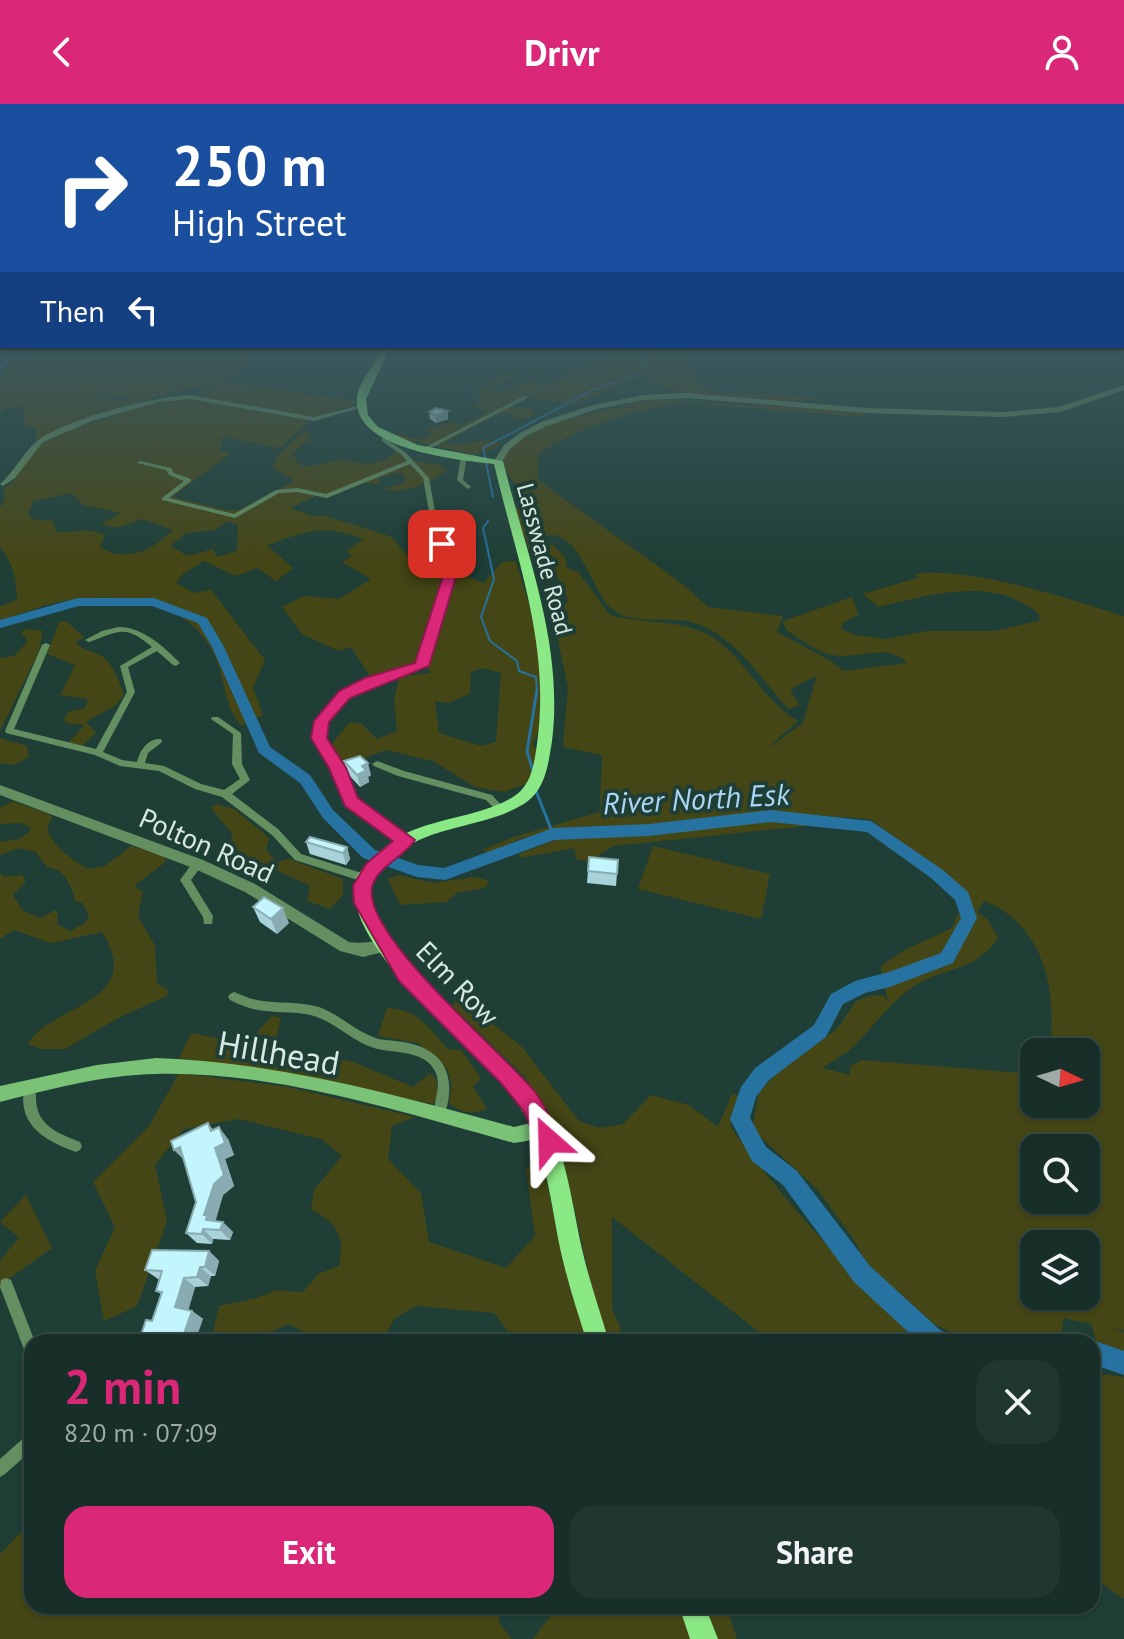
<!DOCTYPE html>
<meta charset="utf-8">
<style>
body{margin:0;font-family:"PT Sans",sans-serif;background:#203730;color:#f1f3f6;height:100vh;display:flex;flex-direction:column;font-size:30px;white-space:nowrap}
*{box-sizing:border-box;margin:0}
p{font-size:26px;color:#9ea9a8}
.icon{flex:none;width:44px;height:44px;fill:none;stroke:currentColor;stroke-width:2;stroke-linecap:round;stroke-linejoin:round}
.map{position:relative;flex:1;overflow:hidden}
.panel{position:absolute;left:24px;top:1230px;width:1076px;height:280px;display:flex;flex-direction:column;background:#172f28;border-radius:24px;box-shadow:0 2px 6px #0004,0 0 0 2px #364a45}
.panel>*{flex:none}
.hud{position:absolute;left:0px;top:0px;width:1124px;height:244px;box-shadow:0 2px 6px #0004,0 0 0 2px #364a45;background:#1a4fa0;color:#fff;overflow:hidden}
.needle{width:52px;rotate:95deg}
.buttons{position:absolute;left:1020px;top:934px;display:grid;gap:16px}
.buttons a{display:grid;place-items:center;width:80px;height:80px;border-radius:16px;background:#172f28;box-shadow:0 2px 6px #0004,0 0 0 2px #364a45;font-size:40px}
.pin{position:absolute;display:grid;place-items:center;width:68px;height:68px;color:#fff;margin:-34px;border-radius:16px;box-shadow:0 4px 12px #0006}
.me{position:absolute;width:88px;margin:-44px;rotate:335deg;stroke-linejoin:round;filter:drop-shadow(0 0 6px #0008)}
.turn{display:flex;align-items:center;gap:28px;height:168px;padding:0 40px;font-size:36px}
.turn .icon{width:104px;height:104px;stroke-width:2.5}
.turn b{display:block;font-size:56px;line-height:68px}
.then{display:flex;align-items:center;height:76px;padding:0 40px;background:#0003;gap:16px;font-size:30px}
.round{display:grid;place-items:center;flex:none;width:84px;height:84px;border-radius:24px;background:#203730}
.summary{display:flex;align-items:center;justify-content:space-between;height:136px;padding:0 40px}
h1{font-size:48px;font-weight:700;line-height:60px;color:#db2777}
.primary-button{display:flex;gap:16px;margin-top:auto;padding:16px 40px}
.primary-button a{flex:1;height:92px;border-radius:24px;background:#db2777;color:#fff;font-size:32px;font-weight:700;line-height:92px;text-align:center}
.primary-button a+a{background:#203730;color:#f1f3f6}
header{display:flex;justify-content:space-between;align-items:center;height:104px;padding:0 40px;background:#db2777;color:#fff;font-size:36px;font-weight:700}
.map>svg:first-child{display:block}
.green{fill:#454615;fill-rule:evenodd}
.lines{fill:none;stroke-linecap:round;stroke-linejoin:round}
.stream-far1{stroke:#2672a1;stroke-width:2}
.stream{stroke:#2672a1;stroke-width:3}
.river{fill:#2672a1;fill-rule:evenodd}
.minor{fill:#649061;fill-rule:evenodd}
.tertiary{fill:#649061;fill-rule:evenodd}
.secondary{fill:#7ac276;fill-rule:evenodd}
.primary{fill:#8ae885;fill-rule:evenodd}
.wall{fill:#a8d3da}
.shaded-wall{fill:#88acb1}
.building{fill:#c3f5fd;stroke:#88acb1;stroke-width:2}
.route{fill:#db2777;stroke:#8e194d;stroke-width:2}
.labels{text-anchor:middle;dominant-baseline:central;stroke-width:8;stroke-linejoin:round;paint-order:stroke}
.far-street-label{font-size:24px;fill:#d7e9e4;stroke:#1f3f36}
.street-label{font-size:28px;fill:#d7e9e4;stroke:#1f3f36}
.water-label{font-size:30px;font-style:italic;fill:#abd7f7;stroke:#1f3f36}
.near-street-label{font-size:34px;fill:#d7e9e4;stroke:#1f3f36}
</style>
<header><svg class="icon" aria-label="back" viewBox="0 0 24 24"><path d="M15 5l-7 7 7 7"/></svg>Drivr<svg class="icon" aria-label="person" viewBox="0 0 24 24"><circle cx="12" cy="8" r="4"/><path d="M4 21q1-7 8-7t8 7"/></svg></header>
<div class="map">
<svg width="1124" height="1535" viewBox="0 0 1124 1535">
<rect width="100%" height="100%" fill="#1f3f36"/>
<g class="green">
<polygon points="65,244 264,244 225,277 356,297 355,300 315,313 195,294 211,280 146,296 98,291 95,293 144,298 36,336 37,324 26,324 22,302 4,304 0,310 0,273 23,247"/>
<path d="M609,244H694L695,248L688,262L699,280L712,288L795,291L825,297L742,296L679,289L641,273L573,301L526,293L510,302L534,305L535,311L516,316L510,309L496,311L444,339C464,344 477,334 497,337L500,342L474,351L396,333L398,330L420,336L431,330L428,325L451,318L462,321L488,308L473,302L484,295L475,289C486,276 500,268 516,273L490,284L496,289L530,276L545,281L614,249Z"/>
<path d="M185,294L304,315L308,319L279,344L221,332L223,341L218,346L231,349L172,393L227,406H239L294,377L273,364L276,353L304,326L312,332L292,351L301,362C314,363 321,359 333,357C357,353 369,370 396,348L420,358L441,361L446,367C430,378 402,392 384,385L406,378L402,368L379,374L380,380L360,379L329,392L319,390L290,404L313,412H325L390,432L422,467L440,463L484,479L502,458L516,457C530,509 565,591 532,640L538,648L532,678L504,688L475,683L433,657L386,646L342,662L330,642L350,618L362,620L377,635L397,627L394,596L399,573L431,569L426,563L441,520L433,518L417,560L372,575L351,543L339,547L302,530L282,503L304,492L339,495L371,475L342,458L352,452L347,447L363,435C322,419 307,427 267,441L293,464L276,477L257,464L236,472L204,457L183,470L176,479L194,489L211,486L265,556L253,584L263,611L242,622C222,601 226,572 213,548C183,491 115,488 59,498C39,502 20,511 0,516V502L17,496C17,478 13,457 0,443V403L4,398V384L12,379L37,343L61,328L154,299ZM72,389L83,401L121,409L101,420L117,424L142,415L173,426C153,446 126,460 100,443L105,431C89,423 74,429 57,428L52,416H35L28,411L33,397ZM229,417L238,421L237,447L217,453L213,445L188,452L170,442L186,429L214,426ZM483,564L501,569L496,638L481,642L439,629L435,597L448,599L470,590L471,568Z"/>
<path d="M651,295L858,307L867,311L862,313L683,299C633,306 580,323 538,350V376L681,479L708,503L783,512L777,528L831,557L843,567L907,559C889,540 864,553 840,552C827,552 810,542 799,535C791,529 785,526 783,517L852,493L859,511L844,518L841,525L855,531L886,535L927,527H994L1039,517V510C993,471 931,491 878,503L863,490L920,473L913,470C971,462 1066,494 1124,512V1226L1112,1224L1124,1228V1249L1097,1240L1091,1220L1064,1214L1061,1230L1012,1238H971L934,1220L867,1160L853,1134L818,1086L752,1025L759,989L774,972L837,925L856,897L873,891L884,892L888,898L881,862L905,846L952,824L958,810L976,808L961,787L939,768L870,715L770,708L653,722L565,726L519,735L488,751L483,745L517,732L600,708L602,651L563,643L568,583L556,527H553L548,508C552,506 562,505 566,500C574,491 546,458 540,449L543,442L554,441L565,454L567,464L578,468L610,511C644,521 684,514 714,534C747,557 763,597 798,617L764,647L803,619L817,571L790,586L800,601L788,605C761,574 734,531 694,519C670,511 631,523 611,504C593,488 581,432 551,431C546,431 538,434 534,436L529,445L513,405L528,399L502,362L507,343L551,319ZM984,797C1046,821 1058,890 1049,948H1086V1000H1034V970L862,956L850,962V971L823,964C831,957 844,951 853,943C875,921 896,890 925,876C955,862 978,864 998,834L988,816L977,808ZM1034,1044H1086V1096H1034ZM1034,1140H1086V1192H1034Z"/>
<path d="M66,517L84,533L75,539C84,546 91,547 100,551C111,556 120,578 124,591L116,601L86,618L96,629L81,643L67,640L85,621L67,619L64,616L68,608L85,604L88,595L60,591L75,561L47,550L59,518Z"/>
<polygon points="26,525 43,527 39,547 0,627 0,554 14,552 28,537 21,528"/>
<polygon points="0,634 27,642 29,653 14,661 0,659"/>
<path d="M12,697L49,710L52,713L47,724C52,743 72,755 88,765L105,762L131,742L163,751L166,755L163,760L134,782L143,788L138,812L155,842L157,879L168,886L167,892L118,914L65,945H41L28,940C49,901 148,899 102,828L51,839L14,826L0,835V769L4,773L22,771L26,777L13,791L23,807L41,814L55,806L58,810L57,820L70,827L85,819L89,813L83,799L76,798C71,782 66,765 47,763L36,748L19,744L0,751V738L19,735L31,726L30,723L19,719L0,720V704Z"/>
<polygon points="216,700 234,705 269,734 266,746 277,758 289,755 343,775 343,791 330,805 307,797 310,782 228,743 233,731 211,704"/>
<polygon points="769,718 808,718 806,722 613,742 590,757 577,756 574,744 520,754 519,750 555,736"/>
<polygon points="653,742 770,770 761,815 638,785"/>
<polygon points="398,771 433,779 476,773 489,777 485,784 457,789 446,798 400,801 388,775"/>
<path d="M459,893L522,943L579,1017L600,1024L623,1020L651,991L689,1001L718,1023L732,990L739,992L730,1022C787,1102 852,1171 925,1238H772L612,1113V1204L626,1238H516L494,1209L416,1202L394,1215L383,1238H308L304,1228L289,1220L270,1228L268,1238H220L212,1232L219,1202L253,1195L277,1186L303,1188L318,1170L339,1162C345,1132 338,1120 311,1105L314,1086L342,1052L321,1035L239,1015L184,1025L155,1061L167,1117L137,1202L104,1217L95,1167L115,1123L93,1078L149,1022L179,969L288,983L415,1013L392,1022L388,1055L421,1089L429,1138L506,1164L535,1132L526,1066L534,1055L543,1061L570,1186L585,1197L591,1180L557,1027L525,973L452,902Z"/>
<path d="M387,904C416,905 430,923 447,945L461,946L481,974L473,983L487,1005C473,1011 460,1009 449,999L452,981L447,965L418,939L378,932Z"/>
<polygon points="272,912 281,914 274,942 353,958 413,983 430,969 436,975 438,990 433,1000 286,970 179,954 191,929 246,940"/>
<polygon points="26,1091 52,1144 0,1181 0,1157 19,1133 0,1118"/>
<polygon points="1092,1269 1124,1273 1124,1495 1092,1473"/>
<polygon points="32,1417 32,1502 499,1502 499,1519 512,1535 0,1535 0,1450"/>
<polygon points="554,1502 726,1502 737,1535 533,1535 551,1511"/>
</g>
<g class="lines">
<g class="stream-far1">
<polyline points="493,393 483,344 591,287 642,269 647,260 640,244"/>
<polyline points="488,417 483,424 494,475 481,513 490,537 517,557 519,567 536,573 537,588"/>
</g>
<g class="stream">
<polyline points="533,667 527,647 537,586"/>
<polyline points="536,687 553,730"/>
</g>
<g class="river">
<polygon points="14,244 22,244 0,268 0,260"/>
<polygon points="78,494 154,494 207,514 224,543 270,643 310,671 333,706 375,746 418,761 444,764 553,724 649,720 771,706 871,717 943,766 968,788 977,814 953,859 890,883 865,889 843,900 826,933 769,976 756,993 750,1014 766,1043 797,1067 870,1162 940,1226 948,1230 951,1238 919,1238 854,1178 783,1081 752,1057 730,1015 741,983 755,964 814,921 831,890 855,877 889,868 941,849 961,814 955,796 931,774 867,728 771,718 649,732 554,736 445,776 417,773 363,754 323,714 300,679 259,649 212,543 198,519 152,502 79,502 0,524 0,516"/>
<polygon points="1092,1236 1124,1247 1124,1271 1092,1260 1092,1238 1088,1238"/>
</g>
<g class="minor">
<path d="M190,291L314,313L361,301L364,303L314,317L190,295L159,298L92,317L54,333L42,339L15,374L3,382L0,380C14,368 23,349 36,338C62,316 155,292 190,291Z"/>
<polygon points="524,292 529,293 427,346 422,345"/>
<polygon points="387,332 390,334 388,336 406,349 429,374 436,413 455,466 425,564 374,580 348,593 331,609 323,625 323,634 342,664 355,696 387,721 409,733 411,736 409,739 406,740 381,727 348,700 333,664 315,634 315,625 324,606 342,589 368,576 418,560 447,466 430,413 423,374 410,360 327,394 297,388 279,389 235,414 162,396 162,394 184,377 169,371 166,366 137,359 140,357 171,364 174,369 191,375 191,377 169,394 234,410 276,386 297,384 326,390 407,357 402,351 382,337 382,335"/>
<polygon points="464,351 467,353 463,376 471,383 468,385 457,376 461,353"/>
<path d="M118,523C143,523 163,542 180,559L176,562L173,561L157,547L128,563L135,588L103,648L122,656L137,658C140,646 148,634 161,635L162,637L161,639L148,649L145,659L164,662L201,680L224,686L240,675L232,660L233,630L211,615L212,613H218L241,629L242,660L250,676L232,690L278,725L301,750L368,771L369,774L368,777L364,778L295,756L272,731L222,693L195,685L159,667L120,662L95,651L6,629L5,627L42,541L46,539L50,541L14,625L96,645L127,588L120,562L152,543C125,520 120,527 89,538L85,536L102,527Z"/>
<polygon points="377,657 404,667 492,691 505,705 500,708 497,707 486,696 398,672 374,662 372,660"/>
<polygon points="198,756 202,757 203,760 191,776 213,812 212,820 204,820 203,813 180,776 194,757"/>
<path d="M234,888C242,891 249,895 257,896C278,900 298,897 319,903C338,910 353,925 373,933C382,937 393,936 403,938C447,945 458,976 443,1015L439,1017L435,1015C431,1000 443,983 435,967C424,945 393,950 374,944C352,937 336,919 314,912C298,907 282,909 265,907C253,906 242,902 230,896L228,893L230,890Z"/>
<path d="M30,976L34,978C37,986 35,995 37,1003C41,1024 63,1031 80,1038L82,1042L80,1046L76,1048C43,1036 14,1019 26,978Z"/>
<polygon points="6,1174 11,1176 35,1238 32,1238 32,1255 27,1253 0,1183 1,1176"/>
<polygon points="32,1328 32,1346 5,1370 0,1373 0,1355 27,1331"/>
</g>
<g class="tertiary">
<polygon points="1124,281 1124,286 1060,308 1003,313 866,309 687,294 644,296 597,305 547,322 526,332 510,345 501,359 494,357 504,341 520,329 541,318 593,301 644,291 687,289 866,304 1003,308 1059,303"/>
<path d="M0,681L203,756L255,780L349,838C366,841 379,834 391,838L393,842L391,846L363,853L340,847L245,788L193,764L0,691Z"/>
</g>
<path class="secondary" d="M156,954C279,958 396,991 514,1023L531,1019L543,1013L549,1015L552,1021C545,1035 528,1037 514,1039C398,1007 277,967 156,970C103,971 51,985 0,998V982L97,961Z"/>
<g class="primary">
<path d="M382,244H390L366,295L368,311L378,323L418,341L503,357C526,450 564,540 552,637C548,662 545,688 522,701C487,722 442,721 408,742C394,751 383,764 372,776C372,784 371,793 373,800C392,870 492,929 533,989C565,1035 570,1091 582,1145C589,1176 600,1207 609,1238H587C577,1207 567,1176 560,1144C548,1084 545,1033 506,983C470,939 331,833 358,770C371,756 383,742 399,733C434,713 478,714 513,693C532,681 534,660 537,640C551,541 516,454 494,360C458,356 353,346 357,295C358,277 376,261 382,244Z"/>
<polygon points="679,1502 705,1502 718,1535 690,1535"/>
</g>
</g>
<g class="wall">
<polygon points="448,307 448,315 436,319 430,315 429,308"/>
<polygon points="344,657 371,671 368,673 369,678 360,683 347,669"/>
<polygon points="306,738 347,743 350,755 346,761 310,750"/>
<polygon points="618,756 616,782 587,779 588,767"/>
<polygon points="253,803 289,819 277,830 260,818"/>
<polygon points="208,1019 213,1026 228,1035 234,1051 225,1055 234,1082 223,1091 215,1117 233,1128 230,1136 213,1135 212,1140 197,1139 186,1129 196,1098"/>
<polygon points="209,1147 219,1157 215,1172 211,1172 208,1182 195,1183 188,1206 192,1207 203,1215 140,1234 152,1217 161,1190 156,1187 160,1176 158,1175 145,1166"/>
</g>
<g class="shaded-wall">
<polygon points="448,307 448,315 436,319 436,312"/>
<polygon points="368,659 371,671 368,673 369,678 360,683 357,671 362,662"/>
<polygon points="347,743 350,755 346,761 343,749"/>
<polygon points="283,804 289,819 277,830 271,815"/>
<polygon points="219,1023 228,1035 234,1051 225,1055 234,1082 223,1091 215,1119 217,1122 216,1127 206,1116 204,1111 214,1080 215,1044"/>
<polygon points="180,1043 185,1057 174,1046"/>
<polygon points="223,1118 233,1128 230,1136 220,1126"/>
<polygon points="203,1125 213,1135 212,1140 202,1130"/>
<polygon points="209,1147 219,1157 215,1172 205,1163"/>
<polygon points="200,1163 211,1172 208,1182 197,1173"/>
<polygon points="184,1174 195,1183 187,1211 175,1203"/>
<polygon points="192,1207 203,1215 195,1238 181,1238"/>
</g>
<g class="building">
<polygon points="436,304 448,307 436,312 429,308"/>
<polygon points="360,652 368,659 362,662 366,666 357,671 344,657"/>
<polygon points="310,733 347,743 343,749 306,738"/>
<polygon points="589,753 618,756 617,770 588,767"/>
<polygon points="264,793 283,804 271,815 253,803"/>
<polygon points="208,1019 211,1027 219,1023 225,1039 215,1044 224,1071 214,1080 204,1111 207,1111 206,1116 223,1118 220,1126 203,1125 202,1130 186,1129 196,1098 180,1043 174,1046 171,1037"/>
<polygon points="152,1146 209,1147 205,1163 200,1163 197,1173 184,1174 175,1203 192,1207 181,1238 130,1238 131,1234 140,1234 146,1216 152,1217 162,1188 156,1187 162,1167 145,1166"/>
</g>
<linearGradient id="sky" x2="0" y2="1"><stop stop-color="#11231e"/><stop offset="0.53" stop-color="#3c585d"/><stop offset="1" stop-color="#3c585d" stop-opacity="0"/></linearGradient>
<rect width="1124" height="459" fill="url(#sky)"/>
<path class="route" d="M442,436L448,440L458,466L429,562L350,594L329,618L327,634L346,664L358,694L415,736C404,753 380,761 373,780C355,826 506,951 535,988C546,1002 553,1021 560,1037L557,1045L549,1048L541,1045L523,1006L501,979L399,877L354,799L353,782L366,760L393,737L345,702L329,664L311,634L314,617L339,587L365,574L415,559L445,466L436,440Z"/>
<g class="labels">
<g class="far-street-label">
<text transform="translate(545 455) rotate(75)">Lasswade Road</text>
</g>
<g class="street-label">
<text transform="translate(207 741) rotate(24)">Polton Road</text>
<text transform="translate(458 879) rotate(46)">Elm Row</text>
</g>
<g class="water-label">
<text transform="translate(696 694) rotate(-3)">River North Esk</text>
</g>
<g class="near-street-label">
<text transform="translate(279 948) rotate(10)">Hillhead</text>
</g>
</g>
</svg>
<div class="buttons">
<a><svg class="needle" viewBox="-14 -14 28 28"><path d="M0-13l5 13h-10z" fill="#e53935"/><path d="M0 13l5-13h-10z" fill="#9ea9a8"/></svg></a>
<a><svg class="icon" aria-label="search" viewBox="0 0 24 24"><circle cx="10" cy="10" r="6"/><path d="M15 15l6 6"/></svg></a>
<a><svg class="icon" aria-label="layers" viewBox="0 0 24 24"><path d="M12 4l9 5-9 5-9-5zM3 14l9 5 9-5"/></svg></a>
</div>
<div class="pin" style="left:442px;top:440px;background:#d93025"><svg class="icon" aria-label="arrive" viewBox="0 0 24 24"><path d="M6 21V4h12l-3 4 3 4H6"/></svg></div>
<svg class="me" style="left:549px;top:1037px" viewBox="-20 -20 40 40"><path d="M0-17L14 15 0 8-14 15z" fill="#db2777" stroke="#fff" stroke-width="4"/></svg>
<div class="hud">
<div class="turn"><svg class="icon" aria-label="right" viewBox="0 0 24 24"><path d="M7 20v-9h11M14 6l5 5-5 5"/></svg><div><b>250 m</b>High Street</div></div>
<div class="then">Then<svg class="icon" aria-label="left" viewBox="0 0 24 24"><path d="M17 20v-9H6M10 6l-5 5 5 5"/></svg></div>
</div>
<section class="panel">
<div class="summary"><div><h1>2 min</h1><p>820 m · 07:09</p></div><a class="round"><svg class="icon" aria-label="close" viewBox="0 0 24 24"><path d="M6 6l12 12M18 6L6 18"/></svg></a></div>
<div class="primary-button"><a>Exit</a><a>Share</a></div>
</section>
</div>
